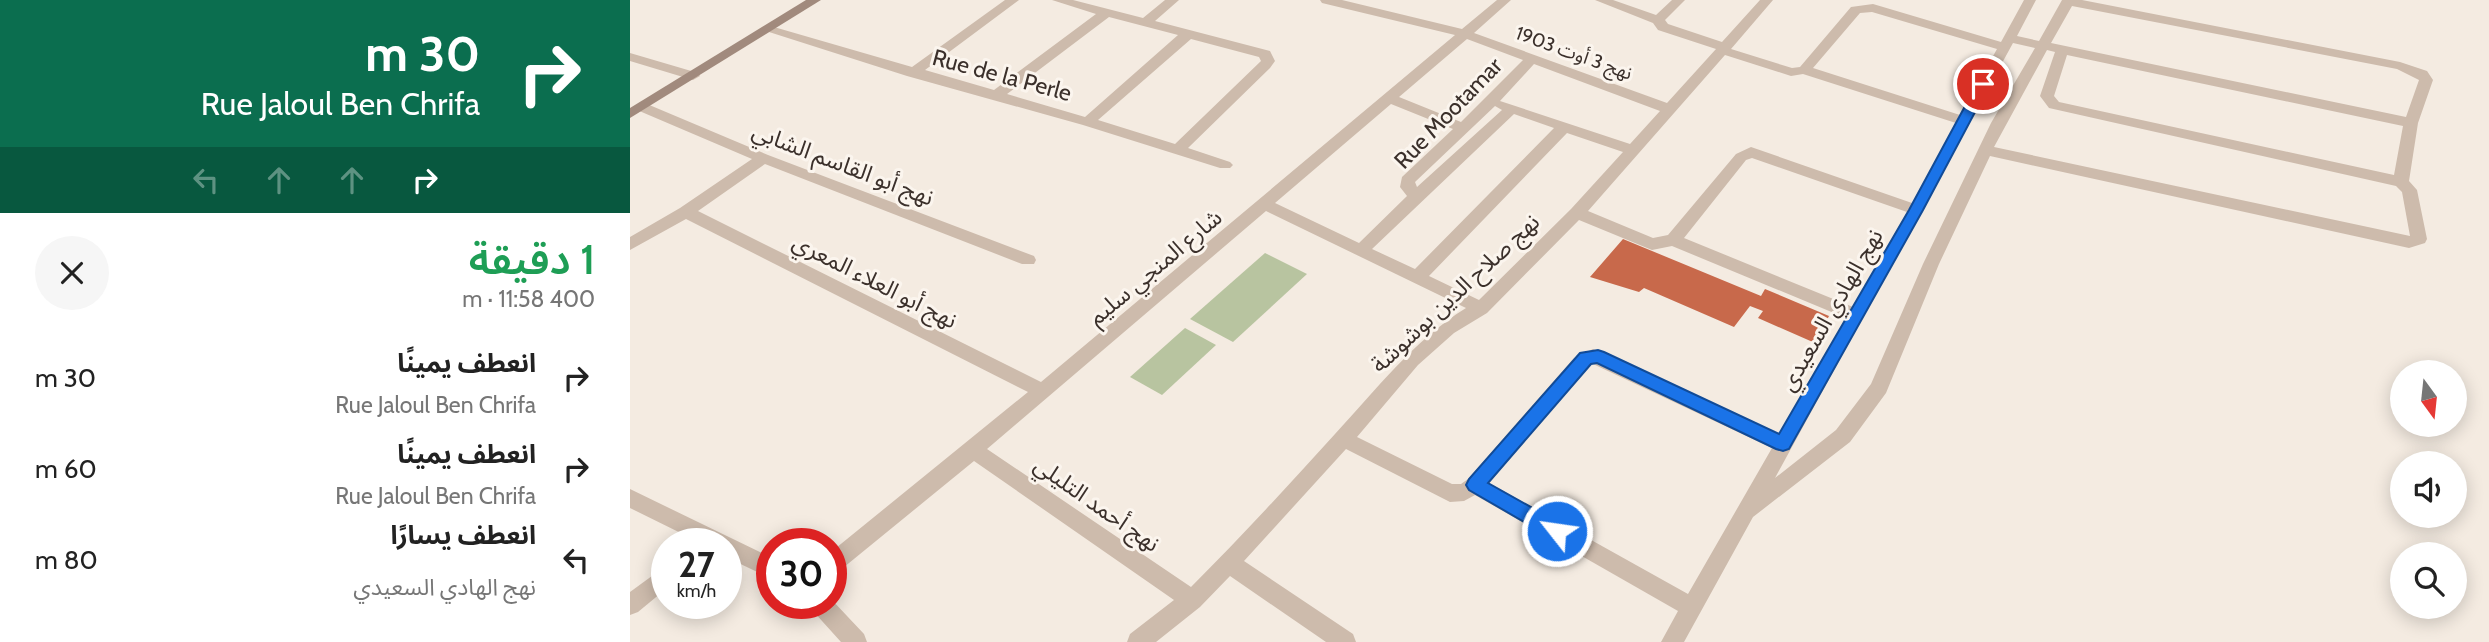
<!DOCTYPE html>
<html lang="ar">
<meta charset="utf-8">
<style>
body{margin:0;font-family:Cabin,"Noto Sans Arabic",sans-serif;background:#f6f6f6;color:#222;direction:rtl;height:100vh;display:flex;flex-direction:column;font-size:26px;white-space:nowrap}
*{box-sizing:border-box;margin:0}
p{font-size:23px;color:#767676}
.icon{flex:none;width:38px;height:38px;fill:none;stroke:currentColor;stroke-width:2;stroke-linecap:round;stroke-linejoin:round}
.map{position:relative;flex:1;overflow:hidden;direction:ltr}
.panel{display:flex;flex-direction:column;background:#fff;width:630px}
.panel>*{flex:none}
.top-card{background:#0b6e4f;color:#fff;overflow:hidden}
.needle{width:46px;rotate:165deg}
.buttons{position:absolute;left:1760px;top:360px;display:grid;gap:14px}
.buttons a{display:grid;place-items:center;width:77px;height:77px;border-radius:50%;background:#fff;box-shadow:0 4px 18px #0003;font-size:35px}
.speed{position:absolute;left:21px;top:528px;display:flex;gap:14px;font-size:35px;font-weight:700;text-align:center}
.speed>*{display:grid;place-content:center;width:91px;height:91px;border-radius:50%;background:#fff;box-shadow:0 4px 18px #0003;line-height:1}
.speed small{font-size:18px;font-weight:400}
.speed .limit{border:10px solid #d22;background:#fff;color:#111}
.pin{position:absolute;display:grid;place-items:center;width:60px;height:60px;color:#fff;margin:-30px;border:4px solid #fff;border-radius:50%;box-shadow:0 2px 7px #0007}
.me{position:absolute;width:77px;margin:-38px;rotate:300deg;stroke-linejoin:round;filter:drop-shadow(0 0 5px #0008)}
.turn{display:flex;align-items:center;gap:24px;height:147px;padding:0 35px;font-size:32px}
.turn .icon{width:91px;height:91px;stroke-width:2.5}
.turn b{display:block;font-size:49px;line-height:60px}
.lanes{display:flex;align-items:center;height:66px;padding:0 35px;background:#0003;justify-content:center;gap:35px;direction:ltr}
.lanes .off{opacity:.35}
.round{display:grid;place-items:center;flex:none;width:74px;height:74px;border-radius:37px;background:#f6f6f6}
.overview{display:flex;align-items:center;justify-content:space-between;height:119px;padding:0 35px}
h1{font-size:42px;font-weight:600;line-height:52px;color:#1e9e55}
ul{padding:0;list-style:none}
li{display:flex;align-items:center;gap:21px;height:91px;padding:0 35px}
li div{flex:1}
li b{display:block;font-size:26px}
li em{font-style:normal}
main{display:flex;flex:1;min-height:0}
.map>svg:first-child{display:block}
.green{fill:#b8c4a0}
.building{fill:#c8694b}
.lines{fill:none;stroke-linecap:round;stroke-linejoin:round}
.street{fill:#cdbbac;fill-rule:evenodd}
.secondary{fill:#a18a7d;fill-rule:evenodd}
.route{fill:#1a73e8;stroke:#114b97;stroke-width:2}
.labels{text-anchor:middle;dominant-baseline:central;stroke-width:6;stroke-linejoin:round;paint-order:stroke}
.far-street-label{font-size:19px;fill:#3b302b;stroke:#fbf5ee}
.street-label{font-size:23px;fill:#3b302b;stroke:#fbf5ee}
</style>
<main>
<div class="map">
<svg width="1859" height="642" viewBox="0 0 1859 642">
<rect width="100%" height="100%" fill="#f4ebe1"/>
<g class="green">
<polygon points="635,253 677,274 603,342 560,319"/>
<polygon points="555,328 586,345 532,395 500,377"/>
</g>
<polygon class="building" points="993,239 1131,296 1135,289 1199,316 1185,343 1128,318 1133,311 1120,306 1104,327 1014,288 1009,292 960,277"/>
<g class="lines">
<g class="street">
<path d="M375,0H389L295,70L364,90L466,14L422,0H443L513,18L535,0H549L525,21L640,51L645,61L640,68L558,148L600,162L603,165L600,168H590L453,125L277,76L130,29L137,25L282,67ZM479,17L548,35L455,117L377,94ZM561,39L629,57L631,61L545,144L468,120Z"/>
<path d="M690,0H712L832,29L867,0H881L844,33L1037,103L1086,49L1028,30L1023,23L965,0H983L1026,15L1042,0H1055L1035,20L1038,24L1092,42L1130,0H1143L1101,49L1162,68L1170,67L1221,7L1243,4L1371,42L1394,0H1406L1387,36L1409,41L1432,0H1452L1770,62L1797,71L1803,80L1788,123L1779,181L1787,190L1797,239L1795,243L1779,248L1360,156L1309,264L1256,393L1220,442L1123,517L1054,642H1031L1048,611L845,495L834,501L820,502L716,449L614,561L723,634L726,642H696L600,576L570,607L526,642H497L500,634L544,600L344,461L208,572L201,575V552L398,392L56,219L0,250V237L50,208L122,159L7,110V104H17L138,155L404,256L406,260L404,264H392L135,164L68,211L411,382L825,35L692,3ZM1442,6L1767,69L1789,80L1776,117L1421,43ZM1242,12L1367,49L1330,115L1183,68L1230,13ZM837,39L893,60L831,122L769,97ZM1383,43L1405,48L1361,123L1293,264L1241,384L1206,430L1145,478ZM1417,50L1425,52L1410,96L1419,108L1766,186L1772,192L1780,236L1364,147ZM1095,55L1161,76L1173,74L1326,123L1282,203L1121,147L1106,154L1038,235L1023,238L958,211ZM1437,55L1773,126L1764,175L1429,102L1424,96ZM904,64L1030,111L1000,144L870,101ZM761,104L823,129L772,177L770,187L777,196L729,243L645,203ZM865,106L872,110L787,187L785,182ZM884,114L924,128L785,269L742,249ZM937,133L993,152L941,209L849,300L799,276ZM1122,158L1277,212L1223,307L1054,238L1116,160ZM636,211L836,308C783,341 747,389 705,434C658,486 610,538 561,587L357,449ZM949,220L1022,250L1042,246L1216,318L1150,434L963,349L944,358L838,479L831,484H822L727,437L788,365L824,333L857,313ZM963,364L1142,448L1058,594L859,483L956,368Z"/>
<polygon points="0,53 68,73 70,76 63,80 0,61"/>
<polygon points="0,489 142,558 142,579 96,557 96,544 73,544 0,508"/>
<polygon points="37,565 37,588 8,612 0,615 0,592"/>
<polygon points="201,599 234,634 237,642 211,642 183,611 180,604 201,604"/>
</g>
<polygon class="secondary" points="176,0 191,0 0,118 0,108"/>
</g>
<polygon class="route" points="1353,80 1360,84 1293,210 1159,449 1153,451 1146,449 967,363 961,364 858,483 933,525 936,531 933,537 927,539 920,537 839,490 836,485 839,479 950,353 968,350 974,352 1149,434 1279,210 1347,84"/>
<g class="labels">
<g class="far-street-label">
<text transform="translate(944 53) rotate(20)">نهج 3 أوت 1903</text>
</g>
<g class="street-label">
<text transform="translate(372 75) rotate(15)">Rue de la Perle</text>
<text transform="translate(818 113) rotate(-46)">Rue Mootamar</text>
<text transform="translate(213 164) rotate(21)">نهج أبو القاسم الشابي</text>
<text transform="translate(525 267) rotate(-40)">شارع المنجي سليم</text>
<text transform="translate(245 281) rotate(27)">نهج أبو العلاء المعري</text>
<text transform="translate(825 293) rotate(-43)">نهج صلاح الدين بوشوشة</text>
<text transform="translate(1201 310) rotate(-60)">نهج الهادي السعيدي</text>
<text transform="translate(467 504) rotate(35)">نهج أحمد التليلي</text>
</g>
</g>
</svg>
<div class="buttons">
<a><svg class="needle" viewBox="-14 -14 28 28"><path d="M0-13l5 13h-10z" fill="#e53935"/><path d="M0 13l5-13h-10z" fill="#767676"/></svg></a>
<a><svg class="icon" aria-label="sound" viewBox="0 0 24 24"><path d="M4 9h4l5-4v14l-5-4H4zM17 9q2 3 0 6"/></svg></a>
<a><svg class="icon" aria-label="search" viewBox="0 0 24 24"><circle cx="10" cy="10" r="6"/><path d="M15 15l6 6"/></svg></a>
</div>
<div class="speed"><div>27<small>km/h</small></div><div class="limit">30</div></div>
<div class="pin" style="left:1353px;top:84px;background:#d93025"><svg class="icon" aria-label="arrive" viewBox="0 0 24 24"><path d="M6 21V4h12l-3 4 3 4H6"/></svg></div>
<svg class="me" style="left:927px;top:531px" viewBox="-20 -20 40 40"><circle r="17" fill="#1a73e8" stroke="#fff" stroke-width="3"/><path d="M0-11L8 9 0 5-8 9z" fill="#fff"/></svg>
</div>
<section class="panel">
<div class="top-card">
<div class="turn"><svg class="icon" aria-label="right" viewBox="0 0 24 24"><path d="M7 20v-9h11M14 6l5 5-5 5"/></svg><div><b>30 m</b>Rue Jaloul Ben Chrifa</div></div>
<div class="lanes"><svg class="icon off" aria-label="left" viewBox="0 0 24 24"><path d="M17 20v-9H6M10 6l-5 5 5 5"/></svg><svg class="icon off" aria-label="ahead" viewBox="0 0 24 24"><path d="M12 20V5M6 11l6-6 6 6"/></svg><svg class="icon off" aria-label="ahead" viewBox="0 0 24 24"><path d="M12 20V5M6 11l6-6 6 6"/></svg><svg class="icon" aria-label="right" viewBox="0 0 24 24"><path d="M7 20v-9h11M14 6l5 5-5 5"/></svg></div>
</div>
<div class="overview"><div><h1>1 دقيقة</h1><p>400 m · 11:58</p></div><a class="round"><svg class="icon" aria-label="close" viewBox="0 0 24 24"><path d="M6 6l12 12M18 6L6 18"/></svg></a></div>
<ul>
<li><svg class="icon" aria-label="right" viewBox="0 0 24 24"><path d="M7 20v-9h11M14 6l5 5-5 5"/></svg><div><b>انعطف يمينًا</b><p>Rue Jaloul Ben Chrifa</p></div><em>30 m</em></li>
<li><svg class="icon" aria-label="right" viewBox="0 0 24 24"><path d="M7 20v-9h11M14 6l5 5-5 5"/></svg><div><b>انعطف يمينًا</b><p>Rue Jaloul Ben Chrifa</p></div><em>60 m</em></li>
<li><svg class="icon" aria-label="left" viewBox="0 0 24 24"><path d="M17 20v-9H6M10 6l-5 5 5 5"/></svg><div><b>انعطف يسارًا</b><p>نهج الهادي السعيدي</p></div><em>80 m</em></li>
</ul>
</section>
</main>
